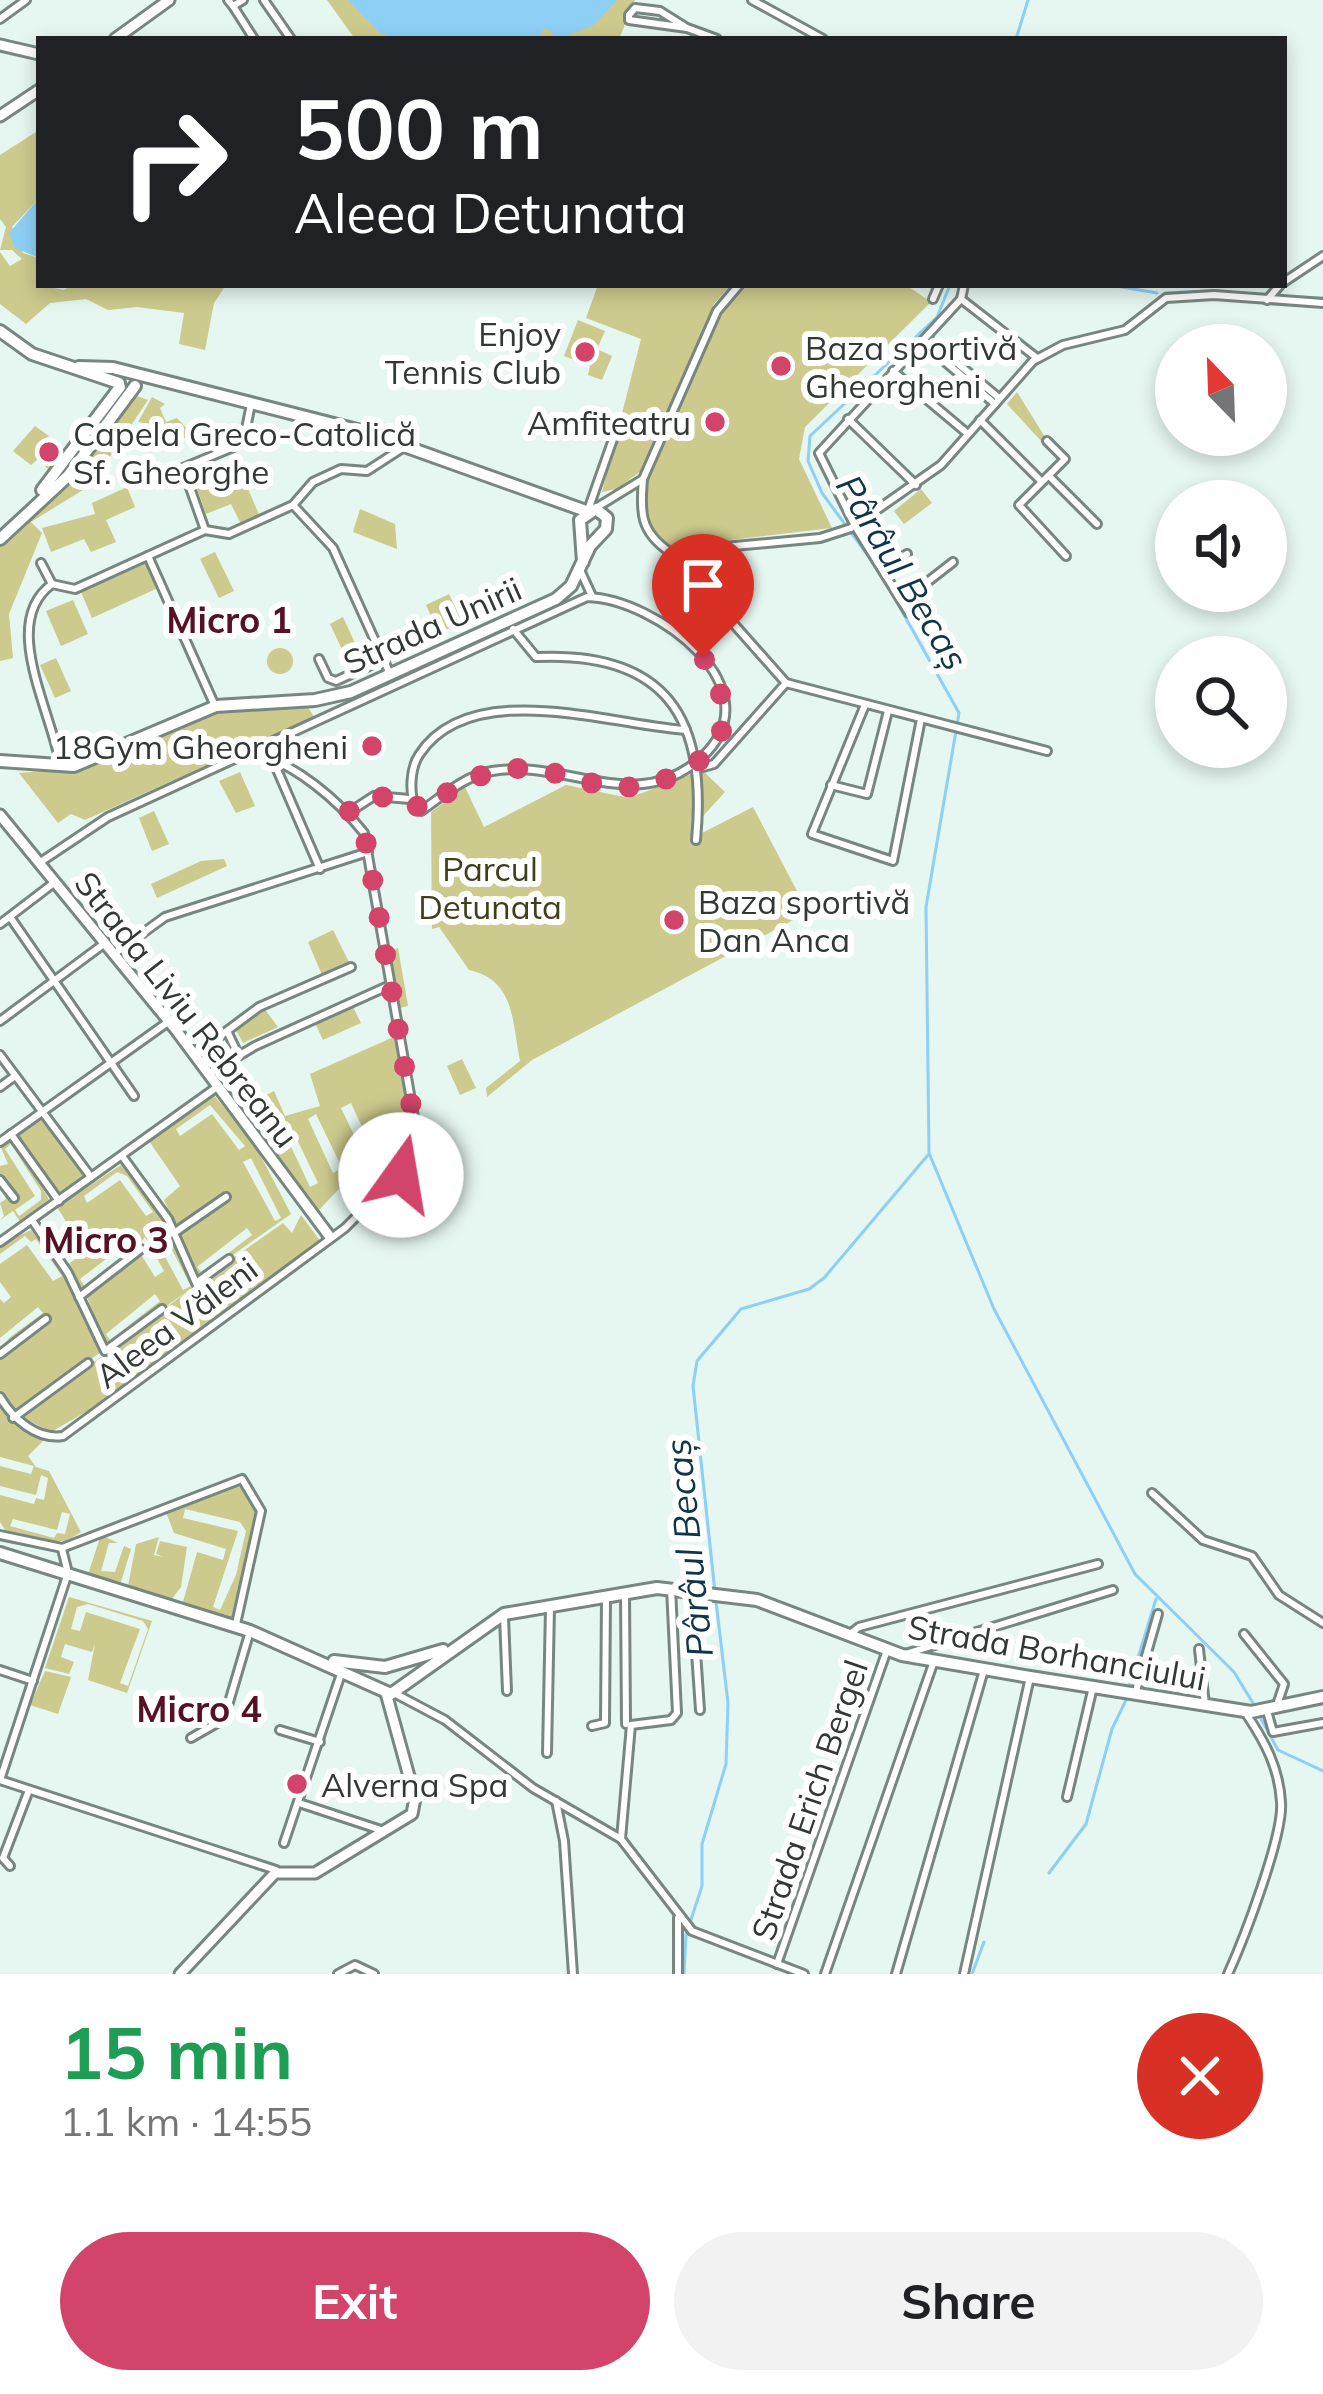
<!DOCTYPE html>
<meta charset="utf-8">
<style>
body{margin:0;font-family:Mulish,sans-serif;background:#f2f2f2;color:#202124;height:100vh;display:flex;flex-direction:column;font-size:45px;white-space:nowrap}
*{box-sizing:border-box;margin:0}
p{font-size:39px;color:#757577}
.icon{flex:none;width:66px;height:66px;fill:none;stroke:currentColor;stroke-width:2;stroke-linecap:round;stroke-linejoin:round}
.map{position:relative;height:1974px;overflow:hidden}
.sheet{display:flex;flex-direction:column;background:#fff;flex:1}
.sheet>*{flex:none}
.banner{position:absolute;left:36px;top:36px;width:1251px;height:252px;border-radius:0px;box-shadow:0 6px 18px #0003;background:#202124;color:#fff;overflow:hidden}
.needle{width:78px;rotate:337deg}
.buttons{position:absolute;left:1155px;top:324px;display:grid;gap:24px}
.buttons a{display:grid;place-items:center;width:132px;height:132px;border-radius:50%;background:#fff;box-shadow:0 6px 18px #0003;font-size:60px}
.pin{position:absolute;display:grid;place-items:center;width:102px;height:102px;color:#fff;margin:-123px -51px;border-radius:50% 50% 50% 0;rotate:-45deg;box-shadow:0 0 12px #0007}
.pin .icon{rotate:45deg}
.me{position:absolute;width:132px;margin:-66px;rotate:13deg;stroke-linejoin:round;filter:drop-shadow(0 0 9px #0008)}
.turn{display:flex;align-items:center;gap:42px;height:252px;padding:0 60px;font-size:54px}
.turn .icon{width:156px;height:156px;stroke-width:2.5}
.turn b{display:block;font-size:84px;line-height:102px}
.round{display:grid;place-items:center;flex:none;width:126px;height:126px;border-radius:63px;background:#f2f2f2}
.summary{display:flex;align-items:center;justify-content:space-between;height:204px;padding:0 60px}
h1{font-size:72px;font-weight:700;line-height:90px;color:#1e9e55}
.primary-button{display:flex;gap:24px;margin-top:auto;padding:24px 60px}
.primary-button a{flex:1;height:138px;border-radius:72px;background:#d3446a;color:#fff;font-size:48px;font-weight:700;line-height:138px;text-align:center}
.primary-button a+a{background:#f2f2f2;color:#202124}
.map>svg:first-child{display:block}
.green{fill:#cdca8d;fill-rule:evenodd}
.water{fill:#8ecff6}
.lines{fill:none;stroke-linecap:round;stroke-linejoin:round}
.stream{stroke:#8ecff6;stroke-width:3}
.minor-casing{stroke:#788680;stroke-width:12}
.tertiary-casing{stroke:#788680;stroke-width:15}
.secondary-casing{stroke:#788680;stroke-width:16}
.minor{stroke:#fff;stroke-width:6}
.tertiary{stroke:#fff;stroke-width:9}
.secondary{stroke:#fff;stroke-width:10}
.route{stroke:#d3446a;stroke-width:21;stroke-dasharray:0 37.8}
.poi-dot{fill:#d3446a;stroke:#fff;stroke-width:4.5}
.labels{text-anchor:middle;dominant-baseline:central;stroke-width:12;stroke-linejoin:round;paint-order:stroke}
.poi-label{font-size:33px;fill:#323836;stroke:#fff;text-anchor:start}
.street-label{font-size:33px;fill:#323836;stroke:#fff}
.park-label{font-size:33px;fill:#413f1b;stroke:#fff}
.water-label{font-size:36px;font-style:italic;fill:#103549;stroke:#fff}
.neighbourhood-label{font-size:36px;font-weight:bold;fill:#561225;stroke:#fff}
</style>
<div class="map">
<svg width="1323" height="1974" viewBox="0 0 1323 1974">
<rect width="100%" height="100%" fill="#e6f6f0"/>
<g class="green">
<polygon points="327,0 635,0 619,39 355,39"/>
<polygon points="39,130 39,198 12,227 23,253 39,258 39,285 64,290 73,285 226,285 214,303 205,350 179,344 184,313 137,307 108,310 86,299 50,303 26,324 0,304 0,252 10,266 22,259 12,250 0,250 6,227 0,219 0,155"/>
<polygon points="598,285 731,285 714,304 641,471 617,489 602,492 641,339 586,318"/>
<path d="M742,285H906L931,302L805,427L799,459L832,528L671,547C644,531 644,512 645,482L723,306Z"/>
<polygon points="578,320 605,331 597,349 612,356 602,380 588,375 590,366 564,356"/>
<polygon points="1017,392 1045,437 1041,441 1007,404"/>
<polygon points="137,396 148,400 91,485 31,522 42,533 9,614 13,658 0,661 0,547 75,474"/>
<polygon points="152,397 165,404 160,408 166,422 177,418 190,432 187,438 175,437 171,444 164,430 154,434 149,424 138,422"/>
<polygon points="35,426 49,436 36,445 52,466 48,469 38,459 31,465 13,451"/>
<polygon points="235,458 260,517 241,524 231,504 206,514 192,475"/>
<polygon points="127,487 135,507 106,520 116,542 91,552 84,539 51,552 42,528 95,514 92,503"/>
<polygon points="921,489 932,503 904,524 894,511"/>
<polygon points="360,509 395,524 397,549 353,532"/>
<polygon points="215,552 234,591 219,598 200,559"/>
<polygon points="147,563 158,588 92,618 81,592"/>
<polygon points="449,594 462,622 439,633 426,605"/>
<polygon points="73,600 88,634 61,646 46,611"/>
<polygon points="343,617 359,652 346,658 330,624"/>
<circle cx="280" cy="661" r="13"/>
<polygon points="56,658 71,691 55,698 40,665"/>
<polygon points="308,707 314,717 85,820 71,814 58,823 19,773 91,767 217,711"/>
<path d="M702,770L725,792L703,816L700,834L753,807L808,912L532,1060L487,1097L486,1088L520,1061C512,1021 515,980 469,970L439,927L432,929L431,812L465,787L484,827L566,785L629,798Z"/>
<polygon points="240,772 255,806 236,813 219,781"/>
<polygon points="154,811 169,844 152,851 139,818"/>
<polygon points="224,859 227,866 157,898 151,884 201,861"/>
<polygon points="333,930 350,964 322,975 308,942"/>
<polygon points="398,948 408,1006 395,1009 388,951"/>
<polygon points="263,1007 278,1027 243,1043 234,1026"/>
<polygon points="353,1007 361,1023 323,1040 315,1023"/>
<path d="M396,1036L414,1138L411,1158C402,1167 380,1162 363,1176L356,1171L318,1211L335,1230H329L264,1139L274,1133L255,1101L274,1091L285,1116L320,1106L310,1074ZM351,1103L376,1157L367,1162L341,1108ZM316,1114L342,1168L333,1173L308,1119ZM292,1129L318,1183L310,1187L285,1134Z"/>
<polygon points="462,1059 476,1088 460,1095 447,1066"/>
<path d="M213,1094L256,1147L291,1214L200,1278L164,1200L180,1186L149,1141ZM210,1105L245,1146L239,1150L212,1114L180,1136L176,1129ZM251,1158L281,1218L275,1221L243,1162ZM247,1228L252,1235L202,1273L197,1267Z"/>
<polygon points="41,1119 84,1175 60,1193 16,1135"/>
<path d="M12,1141L49,1199L21,1223L13,1211L0,1220L4,1216L0,1203L6,1199L0,1184L10,1199L16,1196L0,1177V1166L8,1164L0,1145ZM11,1144L41,1191V1200L19,1216L15,1210L35,1196L5,1149Z"/>
<path d="M121,1165L165,1220L195,1285L283,1223L292,1233L301,1215L321,1242L122,1391L51,1432L18,1415L101,1357L110,1362L125,1339L192,1288L111,1345L104,1343L86,1294L140,1253L155,1277L164,1271L145,1237L134,1252L82,1292L67,1265L85,1252L57,1207ZM117,1172L127,1176L153,1212L146,1216L120,1180L87,1203L84,1196ZM159,1225L191,1286L183,1290L150,1229ZM131,1240L136,1247L85,1287L80,1279ZM155,1294L160,1301L110,1340L106,1334Z"/>
<polygon points="31,1230 66,1276 101,1352 14,1412 0,1390 0,1358 49,1322 43,1316 0,1352 9,1338 43,1313 38,1307 0,1338 0,1299 4,1303 11,1297 0,1282 0,1264 27,1245 53,1281 62,1276 36,1239 31,1242 25,1236 0,1254 0,1245"/>
<path d="M0,1402L12,1419L46,1438L28,1456L36,1467L49,1471L81,1532C57,1550 34,1540 7,1533L0,1522V1495L34,1504L36,1498L44,1500L48,1478L41,1475L36,1495L0,1486V1466L31,1474L34,1466L0,1457ZM62,1512L70,1514L65,1534L57,1533L54,1538L10,1526L13,1519L57,1530Z"/>
<path d="M234,1486L244,1488L258,1511L236,1615L230,1618L183,1602L197,1552L223,1560L226,1549L174,1533L166,1512ZM185,1509L240,1522L246,1531L236,1575L220,1610L213,1607L238,1531L183,1518Z"/>
<polygon points="101,1535 118,1543 109,1543 101,1571 115,1572 124,1546 131,1549 121,1582 88,1574"/>
<polygon points="159,1537 154,1555 164,1557 156,1554 160,1541 187,1547 181,1587 171,1600 128,1586 136,1544"/>
<path d="M69,1597L152,1621L127,1693L88,1680L95,1644L92,1652L65,1644L61,1657L74,1662L69,1674L45,1668ZM88,1604L143,1621L148,1629L128,1686L120,1683L140,1629L86,1612L80,1631L71,1629L77,1607Z"/>
<polygon points="45,1671 71,1677 58,1714 30,1705"/>
</g>
<g class="water">
<polygon points="348,0 617,0 594,25 558,39 545,27 537,39 402,39 380,33"/>
<polygon points="39,198 39,258 15,248 9,233"/>
</g>
<g class="lines">
<g class="stream">
<polyline points="1016,39 1028,0"/>
<polyline points="950,285 937,317 810,436 808,461 822,493 880,572 959,713 926,907 929,1153 994,1309 1135,1574 1234,1672 1256,1708"/>
<polyline points="1110,285 1157,293"/>
<polyline points="1214,291 1266,295"/>
<polyline points="1165,293 1208,291"/>
<polyline points="1275,296 1323,298"/>
<polyline points="715,1592 693,1386 697,1361 741,1309 809,1289 824,1278 928,1155"/>
<polyline points="1129,1687 1156,1599"/>
<polyline points="1260,1717 1278,1750 1323,1771"/>
<polyline points="1049,1873 1086,1824 1112,1729 1126,1700"/>
<polyline points="684,1974 686,1935 702,1886 702,1844 726,1764 728,1703 716,1601"/>
<polyline points="972,1974 984,1942"/>
</g>
<defs>
<g id="minor">
<polyline points="228,0 233,6 243,0"/>
<polyline points="264,0 291,39"/>
<polyline points="752,0 823,39"/>
<polyline points="233,6 254,39"/>
<polyline points="0,19 26,0"/>
<polyline points="687,28 660,11 635,8 629,15 629,20 687,28 717,39"/>
<polyline points="1284,282 1323,256"/>
<polyline points="933,299 939,285"/>
<polyline points="961,299 1037,358"/>
<polyline points="1267,300 1280,285"/>
<polyline points="932,342 999,398"/>
<polyline points="930,349 995,404"/>
<polyline points="893,371 968,434"/>
<polyline points="848,419 916,485"/>
<polyline points="980,420 1041,481"/>
<polyline points="1047,441 1065,459 1019,505 1066,556"/>
<polyline points="1049,476 1097,524"/>
<path d="M643,479C640,512 640,532 670,552L786,683L1047,751"/>
<polyline points="293,505 333,548 390,674"/>
<polyline points="594,509 643,479 717,311 739,285"/>
<polyline points="588,510 618,425"/>
<polyline points="205,530 183,468 243,443 251,404"/>
<polyline points="670,552 820,538 851,528 941,465 1033,361 1063,345 1125,330 1166,298 1214,295 1323,303"/>
<polyline points="148,556 215,706"/>
<polyline points="41,563 52,584"/>
<polyline points="885,569 907,554"/>
<polyline points="580,570 592,596"/>
<polyline points="903,601 953,562"/>
<polyline points="909,613 855,526 819,453 961,299 964,285"/>
<path d="M513,629L536,657C665,651 708,717 696,840"/>
<polyline points="319,659 328,678 336,681 384,659"/>
<polyline points="865,705 812,834 893,861 921,719"/>
<polyline points="272,758 320,869"/>
<path d="M61,767C50,707 0,622 52,584L75,589L205,530L229,534L293,505L313,482L341,469L367,471L404,447"/>
<polyline points="696,769 714,764 786,683"/>
<polyline points="831,785 867,794 888,711"/>
<polyline points="348,813 374,796 410,799"/>
<path d="M39,863L108,817L587,597C657,599 776,689 702,757C637,817 565,758 492,771C464,776 443,796 421,811L416,809C409,794 410,769 419,755C470,676 611,725 686,730"/>
<polyline points="10,917 134,1096"/>
<polyline points="0,924 55,882"/>
<polyline points="114,954 165,917 368,852"/>
<polyline points="0,1021 105,943"/>
<polyline points="228,1033 238,1054"/>
<polyline points="196,1054 259,1007 351,967"/>
<polyline points="0,1055 91,1177"/>
<polyline points="208,1074 255,1046 388,986"/>
<polyline points="0,1087 15,1076"/>
<polyline points="11,1134 59,1201"/>
<polyline points="0,1142 168,1022"/>
<polyline points="122,1156 168,1219 196,1283 229,1259"/>
<polyline points="0,1180 14,1198"/>
<polyline points="379,1197 373,1189 375,1179 393,1166 401,1171"/>
<polyline points="32,1220 68,1273 105,1351 162,1309"/>
<polyline points="174,1233 226,1197"/>
<polyline points="0,1242 217,1087"/>
<polyline points="79,1297 141,1249"/>
<polyline points="0,1354 46,1319"/>
<path d="M0,1397C13,1419 37,1440 63,1436L345,1228L410,1163L417,1134L364,833C337,799 296,765 254,752"/>
<polyline points="13,1418 88,1363"/>
<polyline points="1152,1493 1203,1540 1252,1556 1279,1595 1323,1623"/>
<polyline points="0,1535 62,1548 242,1479 261,1511 236,1624"/>
<polyline points="692,1594 700,1710"/>
<polyline points="625,1595 626,1724"/>
<polyline points="504,1617 507,1691"/>
<polyline points="1244,1634 1284,1684 1277,1705"/>
<polyline points="849,1635 859,1627 1098,1564"/>
<polyline points="1199,1649 1205,1705"/>
<polyline points="902,1655 1113,1590"/>
<polyline points="0,1670 33,1681"/>
<polyline points="1136,1691 1158,1614"/>
<polyline points="394,1693 445,1720 533,1788 621,1839 692,1931 804,1974"/>
<polyline points="1267,1711 1273,1732 1323,1723"/>
<polyline points="592,1726 605,1723 606,1598"/>
<polyline points="280,1730 320,1742"/>
<polyline points="191,1738 224,1719 250,1631"/>
<polyline points="547,1753 550,1608"/>
<polyline points="0,1780 276,1870"/>
<polyline points="0,1780 68,1573 62,1549"/>
<polyline points="1067,1797 1093,1687"/>
<polyline points="556,1801 564,1841 573,1974"/>
<polyline points="299,1803 384,1831"/>
<polyline points="621,1839 631,1725 671,1720 677,1713 671,1588"/>
<polyline points="284,1843 342,1671"/>
<polyline points="10,1866 3,1858 29,1790"/>
<polyline points="777,1964 887,1650"/>
<polyline points="338,1974 355,1965 374,1974"/>
<polyline points="678,1974 678,1918"/>
<polyline points="825,1974 934,1661"/>
<polyline points="896,1974 984,1670"/>
<polyline points="964,1974 1030,1677"/>
<path d="M1228,1974C1243,1941 1284,1835 1281,1802C1279,1768 1265,1742 1247,1715"/>
</g>
<g id="tertiary">
<polyline points="115,39 169,0"/>
<polyline points="0,45 39,54"/>
<polyline points="0,116 39,90"/>
<polyline points="0,815 176,1030 330,1237"/>
<polyline points="180,1974 275,1873 315,1873 412,1814 415,1798 386,1693"/>
</g>
<g id="secondary">
<polyline points="0,331 32,354 119,383"/>
<polyline points="79,367 113,368 365,432 586,511"/>
<polyline points="42,490 120,387"/>
<polyline points="0,539 68,476 135,386"/>
<polyline points="0,761 74,766 216,706 315,700 351,692 556,599 571,586 590,546 606,529 607,518 596,509 580,520 583,562"/>
<polyline points="0,1553 250,1631 391,1694 504,1614 657,1588 757,1600 902,1655 1030,1677 1251,1712 1323,1697"/>
<polyline points="334,1661 385,1667 443,1650"/>
</g>
</defs>
<use href="#minor" class="minor-casing"/>
<use href="#tertiary" class="tertiary-casing"/>
<use href="#secondary" class="secondary-casing"/>
<use href="#minor" class="minor"/>
<use href="#tertiary" class="tertiary"/>
<use href="#secondary" class="secondary"/>
</g>
<g class="lines">
<path class="route" d="M401,1175L412,1160L416,1134L368,852L364,833L348,813C364,791 387,797 412,800L421,811C450,790 474,773 510,769C548,765 581,785 618,787C657,790 723,762 724,717C725,697 713,674 703,657"/>
</g>
<g class="poi-dot">
<circle cx="585" cy="352" r="12"/>
<circle cx="781" cy="366" r="12"/>
<circle cx="715" cy="422" r="12"/>
<circle cx="49" cy="452" r="12"/>
<circle cx="372" cy="746" r="12"/>
<circle cx="674" cy="920" r="12"/>
<circle cx="297" cy="1784" r="12"/>
</g>
<g class="labels">
<g class="poi-label">
<text x="561" y="333" text-anchor="end">Enjoy<tspan x="561" dy="38">Tennis Club</tspan></text>
<text x="805" y="347">Baza sportivă<tspan x="805" dy="38">Gheorgheni</tspan></text>
<text x="691" y="422" text-anchor="end">Amfiteatru</text>
<text x="73" y="433">Capela Greco-Catolică<tspan x="73" dy="38">Sf. Gheorghe</tspan></text>
<text x="348" y="746" text-anchor="end">18Gym Gheorgheni</text>
<text x="698" y="901">Baza sportivă<tspan x="698" dy="38">Dan Anca</tspan></text>
<text x="321" y="1784">Alverna Spa</text>
</g>
<g class="street-label">
<text transform="translate(432 625) rotate(-24)">Strada Unirii</text>
<text transform="translate(187 1009) rotate(52)">Strada Liviu Rebreanu</text>
<text transform="translate(176 1322) rotate(-37)">Aleea Văleni</text>
<text transform="translate(1057 1652) rotate(10)">Strada Borhanciului</text>
<text transform="translate(809 1800) rotate(-71)">Strada Erich Bergel</text>
</g>
<g class="park-label">
<text x="490" y="868">Parcul<tspan x="490" dy="38">Detunata</tspan></text>
</g>
<g class="water-label">
<text transform="translate(903 572) rotate(59)">Pârâul Becaș</text>
<text transform="translate(688 1548) rotate(-96)">Pârâul Becaș</text>
</g>
<g class="neighbourhood-label">
<text x="229" y="619">Micro 1</text>
<text x="106" y="1239">Micro 3</text>
<text x="199" y="1708">Micro 4</text>
</g>
</g>
</svg>
<div class="buttons">
<a><svg class="needle" viewBox="-14 -14 28 28"><path d="M0-13l5 13h-10z" fill="#e53935"/><path d="M0 13l5-13h-10z" fill="#757577"/></svg></a>
<a><svg class="icon" aria-label="sound" viewBox="0 0 24 24"><path d="M4 9h4l5-4v14l-5-4H4zM17 9q2 3 0 6"/></svg></a>
<a><svg class="icon" aria-label="search" viewBox="0 0 24 24"><circle cx="10" cy="10" r="6"/><path d="M15 15l6 6"/></svg></a>
</div>
<div class="pin" style="left:703px;top:657px;background:#d93025"><svg class="icon" aria-label="arrive" viewBox="0 0 24 24"><path d="M6 21V4h12l-3 4 3 4H6"/></svg></div>
<svg class="me" style="left:401px;top:1175px" viewBox="-20 -20 40 40"><circle r="19" fill="#fff"/><path d="M0-13L10 11 0 6-10 11z" fill="#d3446a"/></svg>
<div class="banner">
<div class="turn"><svg class="icon" aria-label="right" viewBox="0 0 24 24"><path d="M7 20v-9h11M14 6l5 5-5 5"/></svg><div><b>500 m</b>Aleea Detunata</div></div>
</div>
</div>
<section class="sheet">
<div class="summary"><div><h1>15 min</h1><p>1.1 km · 14:55</p></div><a class="round" style="background:#d93025;color:#fff"><svg class="icon" aria-label="close" viewBox="0 0 24 24"><path d="M6 6l12 12M18 6L6 18"/></svg></a></div>
<div class="primary-button"><a>Exit</a><a>Share</a></div>
</section>
